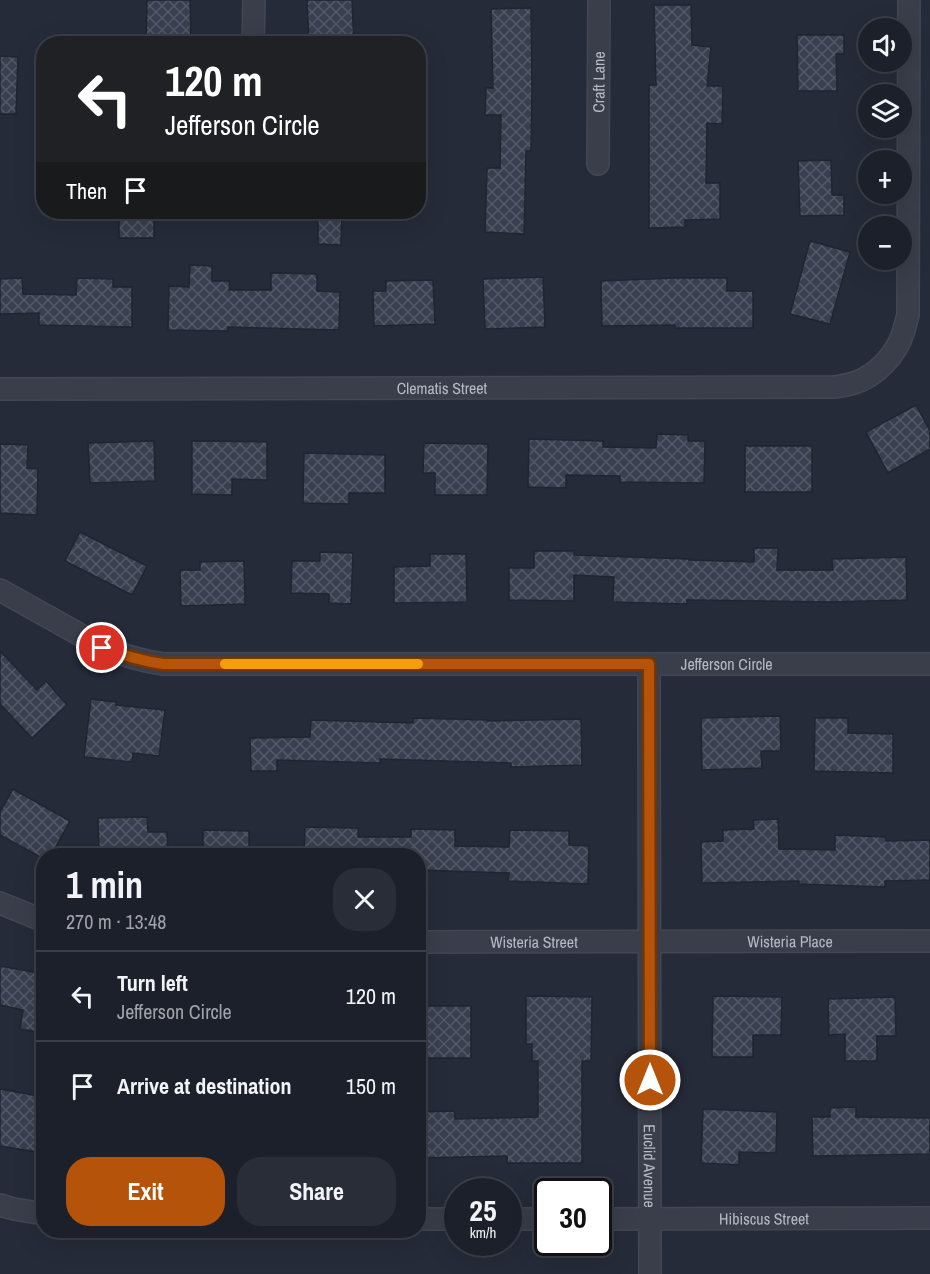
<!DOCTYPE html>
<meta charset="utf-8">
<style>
body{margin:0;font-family:"Archivo Narrow",sans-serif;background:#292d37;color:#f1f3f6;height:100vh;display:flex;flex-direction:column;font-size:22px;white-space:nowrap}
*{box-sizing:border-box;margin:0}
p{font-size:20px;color:#a0a3a9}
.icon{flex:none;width:33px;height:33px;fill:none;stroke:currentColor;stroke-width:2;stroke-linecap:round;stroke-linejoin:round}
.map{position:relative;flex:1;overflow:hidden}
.details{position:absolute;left:36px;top:848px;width:390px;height:390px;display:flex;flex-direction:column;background:#1c202b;border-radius:24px;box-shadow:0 6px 24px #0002,0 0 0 2px #3a3e47}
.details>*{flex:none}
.top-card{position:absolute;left:36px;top:36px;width:390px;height:183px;border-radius:24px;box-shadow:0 6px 24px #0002,0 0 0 2px #3a3e47;background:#202124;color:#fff;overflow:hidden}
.tools{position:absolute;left:858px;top:18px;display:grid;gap:12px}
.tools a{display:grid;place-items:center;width:54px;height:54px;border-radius:50%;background:#1c202b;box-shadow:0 6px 24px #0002,0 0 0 2px #3a3e47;font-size:30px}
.speed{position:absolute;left:444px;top:1178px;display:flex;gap:12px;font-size:30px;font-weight:700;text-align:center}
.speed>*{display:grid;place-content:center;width:78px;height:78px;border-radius:50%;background:#1c202b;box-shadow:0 6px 24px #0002,0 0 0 2px #3a3e47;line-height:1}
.speed small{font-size:15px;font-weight:400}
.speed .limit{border:3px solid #111;border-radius:9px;background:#fff;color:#111}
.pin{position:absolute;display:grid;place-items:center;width:51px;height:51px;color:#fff;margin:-26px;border:3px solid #fff;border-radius:50%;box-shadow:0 2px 6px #0007}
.me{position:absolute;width:66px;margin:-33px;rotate:0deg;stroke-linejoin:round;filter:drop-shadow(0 0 4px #0008)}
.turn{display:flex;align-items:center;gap:21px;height:126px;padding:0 30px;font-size:27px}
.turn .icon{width:78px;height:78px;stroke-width:2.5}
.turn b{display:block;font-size:42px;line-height:51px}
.then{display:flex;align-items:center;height:57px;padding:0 30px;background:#0003;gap:12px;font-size:22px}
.round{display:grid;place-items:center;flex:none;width:63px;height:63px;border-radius:24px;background:#292d37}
.head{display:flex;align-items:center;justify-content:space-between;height:102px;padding:0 30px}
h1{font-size:36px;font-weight:700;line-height:45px}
.action{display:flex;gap:12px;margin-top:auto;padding:12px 30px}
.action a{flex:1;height:69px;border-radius:24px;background:#b45309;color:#fff;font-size:24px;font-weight:700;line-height:69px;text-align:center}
.action a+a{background:#292d37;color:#f1f3f6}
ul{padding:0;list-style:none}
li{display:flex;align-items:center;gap:18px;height:90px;padding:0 30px;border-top:2px solid #3a3e47}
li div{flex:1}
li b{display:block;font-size:22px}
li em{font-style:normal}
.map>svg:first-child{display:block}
.building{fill:url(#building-cross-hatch);stroke:#212530;stroke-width:1.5}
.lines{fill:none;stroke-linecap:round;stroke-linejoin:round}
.minor-casing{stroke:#434753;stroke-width:24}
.minor{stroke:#393e4a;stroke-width:21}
.route-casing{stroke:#753606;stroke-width:15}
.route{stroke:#b45309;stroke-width:10}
.slow{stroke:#f59e0b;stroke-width:10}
.labels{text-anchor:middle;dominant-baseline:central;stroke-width:6;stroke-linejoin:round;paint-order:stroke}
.street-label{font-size:16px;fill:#b5b9c5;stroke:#1f232e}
</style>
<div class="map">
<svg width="930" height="1274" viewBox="0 0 930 1274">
<defs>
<pattern id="building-cross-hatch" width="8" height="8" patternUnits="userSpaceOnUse" patternTransform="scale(1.5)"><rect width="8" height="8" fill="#393f4f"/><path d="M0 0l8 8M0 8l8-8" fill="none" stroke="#535967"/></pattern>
</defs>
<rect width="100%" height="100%" fill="#262b39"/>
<g class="building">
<polygon points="147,0 190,0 191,44 146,44"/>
<polygon points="307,0 352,0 354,44 309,44"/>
<polygon points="654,5 691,5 692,45 711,47 707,86 723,86 722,124 707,123 706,183 720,183 720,219 685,220 685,227 649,228 649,85 656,85"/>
<polygon points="531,8 532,88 531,151 526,151 524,234 485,232 487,168 500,168 501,115 485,115 486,88 493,88 491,9"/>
<polygon points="797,35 844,35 844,54 836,54 837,91 798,91"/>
<polygon points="0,56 18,57 16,114 0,114"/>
<polygon points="831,160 832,195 844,195 844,215 800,216 798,161"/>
<rect x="119" y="212" width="35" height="26"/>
<polygon points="318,212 342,212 341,245 318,244"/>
<polygon points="810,241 850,252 830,324 790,314"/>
<polygon points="190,265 212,266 212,281 230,281 229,290 271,290 271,273 317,274 317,291 340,292 339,330 228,327 228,331 168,330 169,286 189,287"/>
<polygon points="543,277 545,327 485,329 483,279"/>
<polygon points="22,278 23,294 76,295 77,278 113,279 113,287 132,287 132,327 39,325 39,313 0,314 0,279"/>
<polygon points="674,278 727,278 727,291 753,291 753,328 675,328 675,325 602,326 601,281"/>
<polygon points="433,280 435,324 374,326 373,291 386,291 386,281"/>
<polygon points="916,405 930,431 930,449 888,473 866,432"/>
<polygon points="657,434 688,435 688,441 705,441 704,483 620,482 620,476 566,475 566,488 528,487 529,439 603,441 603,447 656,448"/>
<polygon points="154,441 155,481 90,483 88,443"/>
<polygon points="192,441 267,442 267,480 232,479 232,495 192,494"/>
<polygon points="424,443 488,444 487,495 435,495 435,473 423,473"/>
<polygon points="0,444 28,445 27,468 38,469 37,515 0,513"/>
<rect x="745" y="446" width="67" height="46"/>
<polygon points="304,453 385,455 385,493 349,493 349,504 303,503"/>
<polygon points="80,532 147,566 132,595 65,561"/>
<polygon points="754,548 778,548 777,570 833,570 832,559 906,557 907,600 830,602 687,600 687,604 613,602 614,577 574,575 574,601 509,600 509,568 534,568 534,551 574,551 574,555 689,559 689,560 754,562"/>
<polygon points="320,552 353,553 351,604 329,603 329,594 291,593 292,561 320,561"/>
<polygon points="430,554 466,554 467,602 394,603 394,567 430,566"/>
<polygon points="244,561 245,604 181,606 180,570 200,570 200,562"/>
<polygon points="0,651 37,690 46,681 67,705 32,738 0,704"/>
<polygon points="91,699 116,702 116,705 165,710 159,756 133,753 132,762 84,757"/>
<polygon points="780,716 781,751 761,751 762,768 702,770 701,718"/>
<polygon points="413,718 487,720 487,721 581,719 582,765 511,767 511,763 380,759 380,763 277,760 277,771 251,771 250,738 310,737 311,720 413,723"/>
<polygon points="815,718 848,718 848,733 893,734 893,773 814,771"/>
<polygon points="13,789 70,821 51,855 44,855 44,859 0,835 0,812"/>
<polygon points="147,817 148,832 167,832 168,855 99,855 98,818"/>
<polygon points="778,819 779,849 835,850 835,835 886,837 886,841 930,840 930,880 885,881 885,887 799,884 799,881 702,883 701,842 723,841 723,830 754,829 753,820"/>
<polygon points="305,827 358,828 358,837 411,837 411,829 455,830 455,846 509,847 510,830 569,831 569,845 589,846 588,884 508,881 509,873 418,870 418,855 304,855"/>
<polygon points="203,830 249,831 249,855 203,855"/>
<polygon points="0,966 44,974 44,1033 20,1029 23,1010 0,1005"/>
<polygon points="526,996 592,997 591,1061 582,1061 582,1163 507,1163 507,1156 418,1158 418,1112 454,1111 455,1119 538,1117 538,1061 532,1061 532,1044 526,1044"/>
<polygon points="713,996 782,997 781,1035 753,1035 753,1057 712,1057"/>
<polygon points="895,997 896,1036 877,1036 877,1061 845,1061 845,1034 829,1035 828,999"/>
<rect x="418" y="1006" width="53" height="52"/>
<polygon points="0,1089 44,1097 44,1153 0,1146"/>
<polygon points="856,1107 856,1117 930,1118 930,1154 813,1156 812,1117 830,1117 830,1108"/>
<polygon points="703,1109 777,1112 776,1153 739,1152 739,1165 701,1163"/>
</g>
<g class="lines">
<defs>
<g id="minor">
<polyline points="253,44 254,0"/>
<path id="s1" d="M598,164L599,0"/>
<path id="s2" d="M0,389L835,387C841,386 848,385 854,383C876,376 896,355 903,333C905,327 906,321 908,315L909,0"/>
<path id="s3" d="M0,590L102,647C122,655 142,661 163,664H930"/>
<path id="s4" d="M649,664L650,1274"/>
<polyline points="0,903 44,921"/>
<path id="s5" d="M418,942L930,941"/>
<polyline points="0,1205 14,1209 44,1214"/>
<polyline points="418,1219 458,1219"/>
<polyline points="508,1219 548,1219"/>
<path id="s6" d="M598,1219L930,1218"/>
</g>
</defs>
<use href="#minor" class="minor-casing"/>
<use href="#minor" class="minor"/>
</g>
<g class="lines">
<defs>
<path id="route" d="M102,648C122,655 142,661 163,664H649L650,1080"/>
</defs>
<use href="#route" class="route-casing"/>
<use href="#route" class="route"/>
<polyline class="slow" points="225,664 418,664"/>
</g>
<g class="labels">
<g class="street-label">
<text stroke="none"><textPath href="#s1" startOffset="82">Craft Lane</textPath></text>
<text stroke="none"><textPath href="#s2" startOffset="442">Clematis Street</textPath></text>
<text stroke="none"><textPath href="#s3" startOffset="744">Jefferson Circle</textPath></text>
<text stroke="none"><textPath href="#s5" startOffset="116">Wisteria Street</textPath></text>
<text stroke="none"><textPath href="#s5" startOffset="372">Wisteria Place</textPath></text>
<text stroke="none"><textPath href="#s4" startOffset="502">Euclid Avenue</textPath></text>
<text stroke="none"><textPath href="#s6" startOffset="166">Hibiscus Street</textPath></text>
</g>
</g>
</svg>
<div class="tools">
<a><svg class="icon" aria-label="sound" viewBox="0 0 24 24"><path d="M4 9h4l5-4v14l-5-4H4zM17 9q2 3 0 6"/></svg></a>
<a><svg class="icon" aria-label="layers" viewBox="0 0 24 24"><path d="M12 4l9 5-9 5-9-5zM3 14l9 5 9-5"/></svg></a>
<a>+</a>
<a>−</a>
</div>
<div class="speed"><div>25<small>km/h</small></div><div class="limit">30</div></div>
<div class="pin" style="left:102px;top:648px;background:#d93025"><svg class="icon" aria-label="arrive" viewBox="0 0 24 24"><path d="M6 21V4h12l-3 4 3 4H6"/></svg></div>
<svg class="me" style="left:650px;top:1080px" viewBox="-20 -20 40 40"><circle r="17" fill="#b45309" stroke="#fff" stroke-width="3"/><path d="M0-11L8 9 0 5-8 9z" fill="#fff"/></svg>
<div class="top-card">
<div class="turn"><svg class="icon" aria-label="left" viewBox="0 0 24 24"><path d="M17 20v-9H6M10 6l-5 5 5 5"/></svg><div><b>120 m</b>Jefferson Circle</div></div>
<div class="then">Then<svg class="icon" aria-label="arrive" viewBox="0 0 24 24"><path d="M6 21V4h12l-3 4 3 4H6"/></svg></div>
</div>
<section class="details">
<div class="head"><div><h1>1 min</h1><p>270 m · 13:48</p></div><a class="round"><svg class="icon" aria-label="close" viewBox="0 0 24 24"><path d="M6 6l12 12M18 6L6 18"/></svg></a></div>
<ul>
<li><svg class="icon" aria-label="left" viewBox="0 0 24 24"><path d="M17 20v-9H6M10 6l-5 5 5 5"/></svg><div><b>Turn left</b><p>Jefferson Circle</p></div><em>120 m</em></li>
<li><svg class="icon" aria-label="arrive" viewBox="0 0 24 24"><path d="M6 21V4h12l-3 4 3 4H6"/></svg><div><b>Arrive at destination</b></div><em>150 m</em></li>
</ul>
<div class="action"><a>Exit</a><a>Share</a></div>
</section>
</div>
